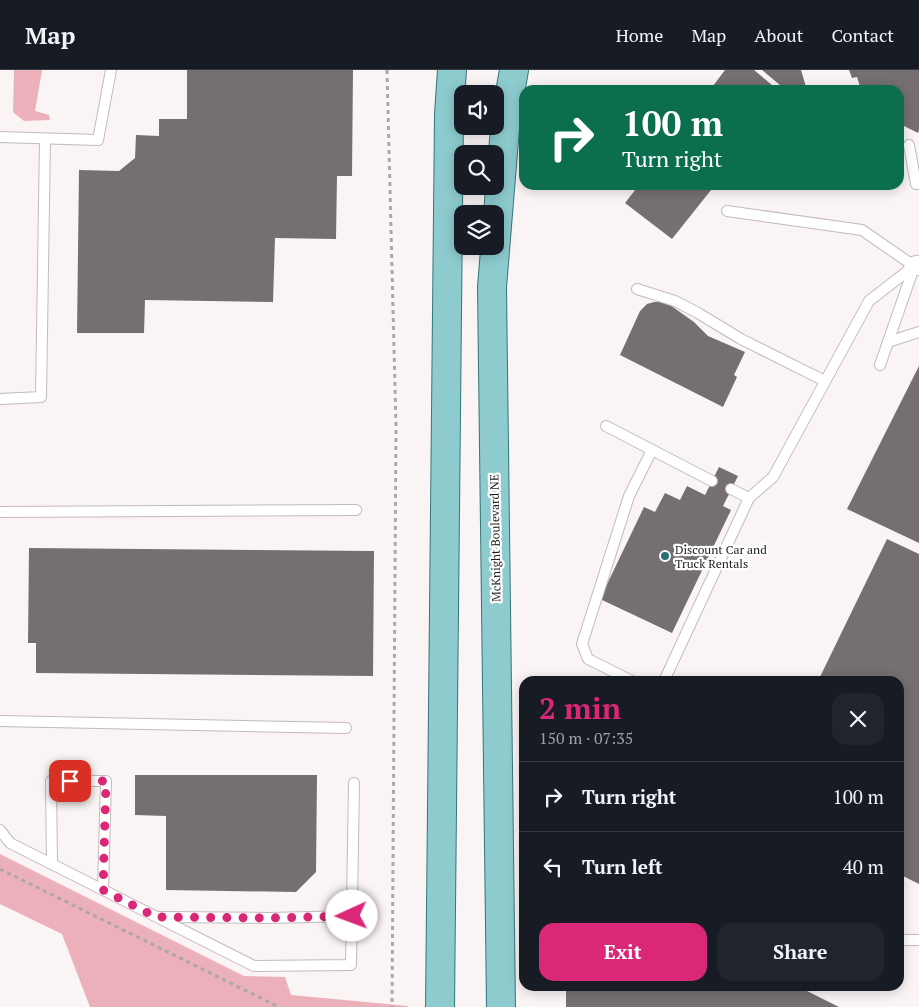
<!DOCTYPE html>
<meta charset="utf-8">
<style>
body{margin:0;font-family:"PT Serif",serif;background:#20242c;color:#f1f3f6;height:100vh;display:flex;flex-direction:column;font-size:19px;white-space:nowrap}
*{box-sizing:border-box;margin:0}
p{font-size:16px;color:#9ea1a6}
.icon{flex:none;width:28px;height:28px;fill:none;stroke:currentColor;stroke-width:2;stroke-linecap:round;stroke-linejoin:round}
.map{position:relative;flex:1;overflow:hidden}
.drawer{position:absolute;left:519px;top:606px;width:385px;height:315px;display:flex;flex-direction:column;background:#171b24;border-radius:15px;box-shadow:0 2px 12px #0003}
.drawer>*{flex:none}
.guide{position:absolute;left:519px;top:15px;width:385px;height:105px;border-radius:15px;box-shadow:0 2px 12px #0003;background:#0b6e4f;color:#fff;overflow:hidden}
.controls{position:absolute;left:454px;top:15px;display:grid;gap:10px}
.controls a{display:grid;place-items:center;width:50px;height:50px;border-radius:10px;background:#171b24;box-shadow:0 2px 12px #0003;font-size:25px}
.pin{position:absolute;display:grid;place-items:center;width:42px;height:42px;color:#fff;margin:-21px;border-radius:10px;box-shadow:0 2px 8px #0006}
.me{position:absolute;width:55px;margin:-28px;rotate:268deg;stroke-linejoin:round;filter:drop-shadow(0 0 4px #0008)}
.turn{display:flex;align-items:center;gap:18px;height:105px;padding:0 20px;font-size:22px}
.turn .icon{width:65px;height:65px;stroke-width:2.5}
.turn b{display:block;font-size:35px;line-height:42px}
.round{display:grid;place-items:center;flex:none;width:52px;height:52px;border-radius:15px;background:#20242c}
.overview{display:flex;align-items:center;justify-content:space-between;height:85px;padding:0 20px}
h1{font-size:30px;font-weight:700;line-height:38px;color:#db2777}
.action{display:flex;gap:10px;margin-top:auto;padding:10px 20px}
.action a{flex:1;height:58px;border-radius:15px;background:#db2777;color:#fff;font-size:20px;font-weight:700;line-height:58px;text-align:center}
.action a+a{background:#20242c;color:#f1f3f6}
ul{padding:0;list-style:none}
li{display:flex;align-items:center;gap:15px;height:70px;padding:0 20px;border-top:1px solid #363941}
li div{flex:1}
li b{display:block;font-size:19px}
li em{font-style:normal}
header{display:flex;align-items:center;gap:30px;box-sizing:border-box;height:70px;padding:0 25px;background:#171b24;border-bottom:1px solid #363941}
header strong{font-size:24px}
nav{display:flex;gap:28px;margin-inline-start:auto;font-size:18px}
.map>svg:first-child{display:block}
.green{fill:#ebb0b9}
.building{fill:#766f70}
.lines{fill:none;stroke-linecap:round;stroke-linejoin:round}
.lane-casing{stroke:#c2babb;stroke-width:12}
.street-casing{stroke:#c2babb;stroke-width:21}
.primary-casing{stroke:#34777b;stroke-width:30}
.path{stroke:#aca7a7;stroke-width:3;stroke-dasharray:4 4;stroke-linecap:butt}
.lane{stroke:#fff;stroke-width:10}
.street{stroke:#fff;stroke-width:19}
.primary{stroke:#8dcbcf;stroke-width:28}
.route{stroke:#db2777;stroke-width:9;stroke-dasharray:0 16.2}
.poi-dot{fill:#267176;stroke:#fff;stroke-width:2}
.labels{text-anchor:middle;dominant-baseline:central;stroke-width:4.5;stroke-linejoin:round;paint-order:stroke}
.street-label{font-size:12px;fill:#1d1b1b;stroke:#fff}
.poi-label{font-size:12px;fill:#1d1b1b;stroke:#fff;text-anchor:start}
</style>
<header>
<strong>Map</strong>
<nav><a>Home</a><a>Map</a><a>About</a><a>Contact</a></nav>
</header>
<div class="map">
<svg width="919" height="937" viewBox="0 0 919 937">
<rect width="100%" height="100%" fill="#fbf4f5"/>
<g class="green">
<polygon points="14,0 42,0 35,41 49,45 50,50 24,51 13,42"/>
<polygon points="0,784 244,906 285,907 291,925 408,936 408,937 90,937 62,864 0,834"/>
</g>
<g class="building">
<polygon points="187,0 353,0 352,106 337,106 336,169 275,168 273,232 145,230 144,263 77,263 79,100 119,101 135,88 136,65 159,66 159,49 187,49"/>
<polygon points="725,0 754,0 778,20 710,20"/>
<polygon points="762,0 801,0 806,17 796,20 786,20"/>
<polygon points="849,0 919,0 919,60 918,63 902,55 899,62 899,20 861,20 857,7 852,8"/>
<polygon points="639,115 715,115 672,169 625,133"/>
<polygon points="654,232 662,232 670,235 694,252 708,266 745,282 734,305 737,307 723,337 620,285 640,241 647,234"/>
<polygon points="919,296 919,473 847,439"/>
<polygon points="719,397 738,406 723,436 731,440 672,563 600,529 644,437 655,442 665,423 680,430 687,416 705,425"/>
<polygon points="887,469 919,484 919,814 899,804 899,611 818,611"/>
<polygon points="29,478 374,481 373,606 36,603 36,573 28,573"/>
<polygon points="135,705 317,705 316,802 296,822 166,820 166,746 135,745"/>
<polygon points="566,916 797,916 839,937 566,937"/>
</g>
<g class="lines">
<defs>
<g id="lane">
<polyline points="0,67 98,70 111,0"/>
<polyline points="909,75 916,114 919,114"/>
<polyline points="727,141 862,160 914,196"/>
<polyline points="637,219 675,231 698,243 741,269 825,311"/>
<polyline points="888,272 919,262"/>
<polyline points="880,295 914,197"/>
<polyline points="0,329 41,327 45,69"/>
<polyline points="606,356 712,411"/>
<polyline points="731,419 749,428"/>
<polyline points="0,442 356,440"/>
<polyline points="632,611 588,589 582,574 629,426 652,380"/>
<polyline points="664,611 749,428 773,407 869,231 914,196"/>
<polyline points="0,651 346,658"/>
<polyline points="0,760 10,773 254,896 351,895 354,713"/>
<polyline points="52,794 51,711 106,711 103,820"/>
<polyline points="160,847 270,848 352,846"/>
<polyline points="899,870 919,870"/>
</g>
<polyline id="street" points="914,196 919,195"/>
<g id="primary">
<polyline points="440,937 449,44 452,0"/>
<polyline points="501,937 492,217 506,46 514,0"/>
</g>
</defs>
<use href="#lane" class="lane-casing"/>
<use href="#street" class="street-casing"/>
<use href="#primary" class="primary-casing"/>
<g class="path">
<polyline points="387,0 396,357 392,937"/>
<polyline points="0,799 279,937"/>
</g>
<use href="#lane" class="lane"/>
<use href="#street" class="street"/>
<use href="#primary" class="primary"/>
</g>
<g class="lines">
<polyline class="route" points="70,711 106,711 103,820 156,847 270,848 352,846"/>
</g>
<circle class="poi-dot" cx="665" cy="486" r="5"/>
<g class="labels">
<g class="street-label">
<text transform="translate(495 468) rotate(-91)">McKnight Boulevard NE</text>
</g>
<g class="poi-label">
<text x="675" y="479">Discount Car and<tspan x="675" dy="14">Truck Rentals</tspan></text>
</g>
</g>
</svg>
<div class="controls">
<a><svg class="icon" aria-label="sound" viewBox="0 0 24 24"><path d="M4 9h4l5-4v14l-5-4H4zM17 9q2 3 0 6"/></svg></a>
<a><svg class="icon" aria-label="search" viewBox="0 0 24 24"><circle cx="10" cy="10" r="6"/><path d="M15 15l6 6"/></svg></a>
<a><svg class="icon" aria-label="layers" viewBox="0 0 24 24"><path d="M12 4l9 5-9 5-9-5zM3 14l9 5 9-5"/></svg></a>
</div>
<div class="pin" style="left:70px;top:711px;background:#d93025"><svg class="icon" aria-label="arrive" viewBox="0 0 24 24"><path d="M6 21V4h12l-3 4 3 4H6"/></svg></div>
<svg class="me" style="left:352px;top:846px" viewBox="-20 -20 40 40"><circle r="19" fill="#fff"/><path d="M0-13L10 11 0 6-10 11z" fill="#db2777"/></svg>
<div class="guide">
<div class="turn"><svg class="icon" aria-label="right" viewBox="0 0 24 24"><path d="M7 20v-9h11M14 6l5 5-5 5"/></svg><div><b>100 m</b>Turn right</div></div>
</div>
<section class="drawer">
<div class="overview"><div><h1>2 min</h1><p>150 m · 07:35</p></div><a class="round"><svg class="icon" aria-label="close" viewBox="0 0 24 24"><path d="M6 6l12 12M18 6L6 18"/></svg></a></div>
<ul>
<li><svg class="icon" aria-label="right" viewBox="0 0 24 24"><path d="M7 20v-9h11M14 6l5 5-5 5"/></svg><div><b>Turn right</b></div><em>100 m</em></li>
<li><svg class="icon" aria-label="left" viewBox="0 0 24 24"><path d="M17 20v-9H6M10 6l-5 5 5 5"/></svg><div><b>Turn left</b></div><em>40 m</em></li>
</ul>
<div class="action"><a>Exit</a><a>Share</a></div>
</section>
</div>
